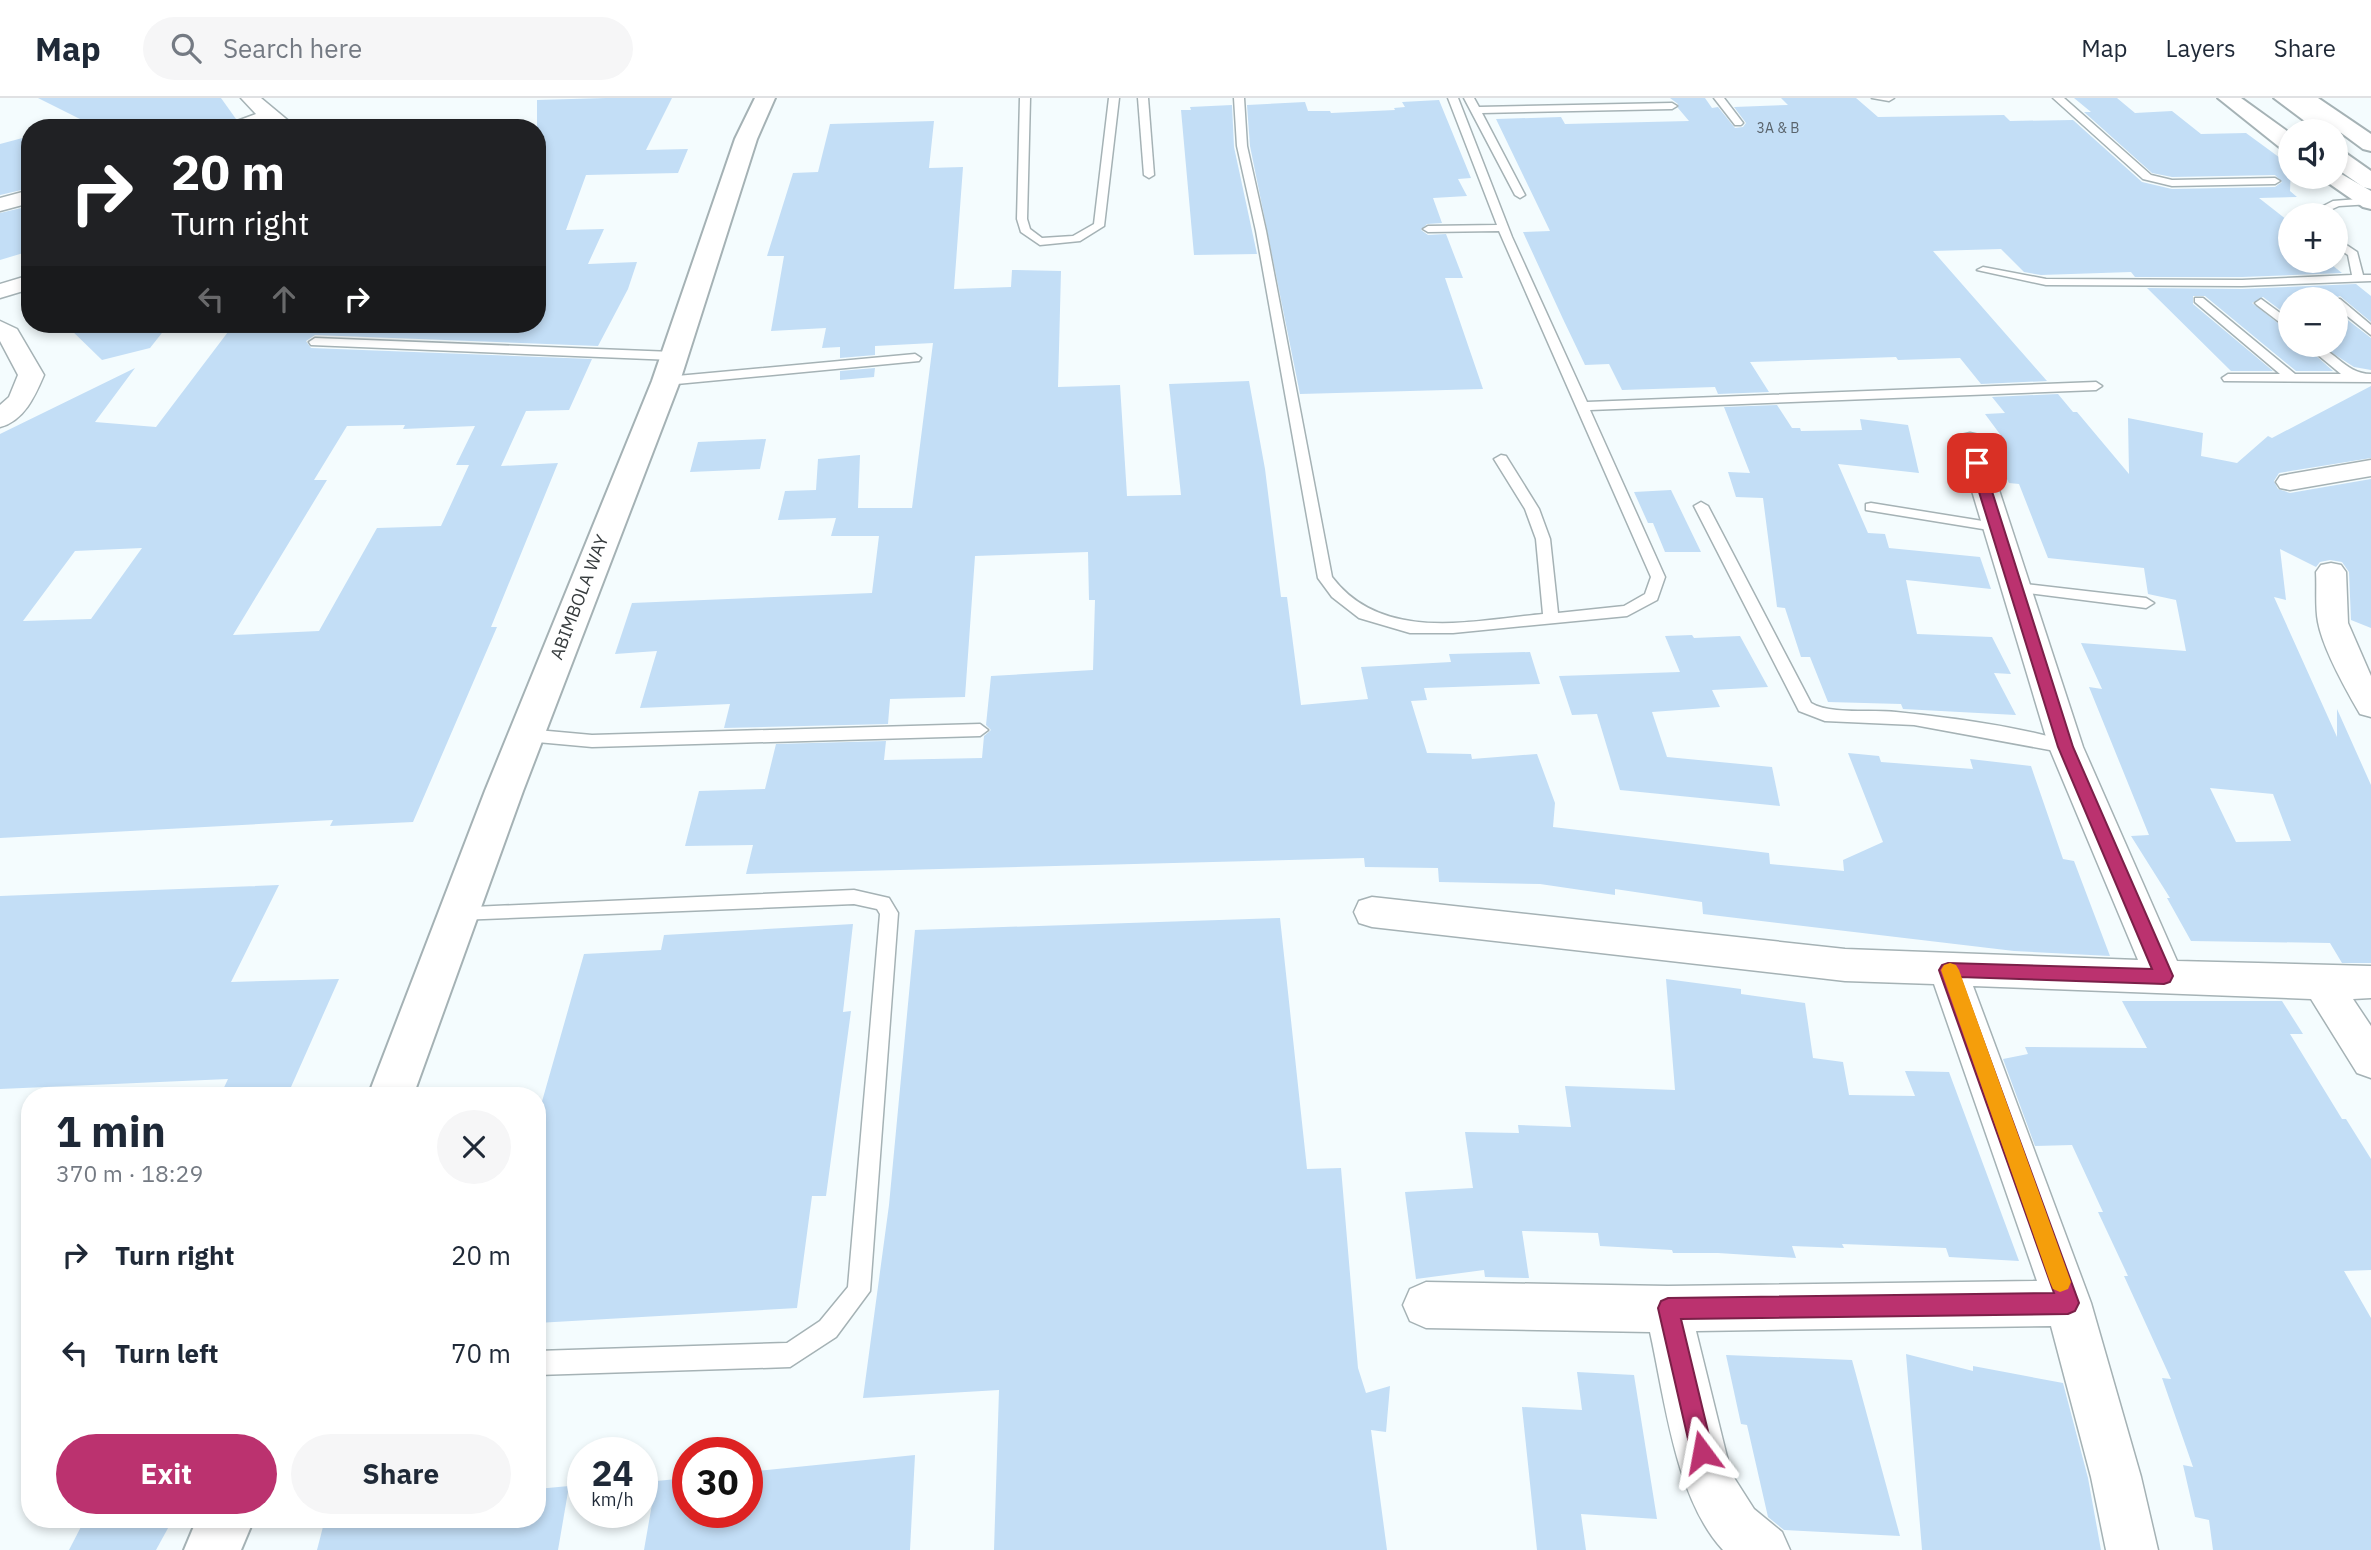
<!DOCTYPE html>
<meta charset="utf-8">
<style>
body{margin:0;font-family:"IBM Plex Sans",sans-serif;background:#f6f6f7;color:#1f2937;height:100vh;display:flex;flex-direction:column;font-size:26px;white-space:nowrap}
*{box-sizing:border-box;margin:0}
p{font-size:23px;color:#747a83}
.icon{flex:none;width:38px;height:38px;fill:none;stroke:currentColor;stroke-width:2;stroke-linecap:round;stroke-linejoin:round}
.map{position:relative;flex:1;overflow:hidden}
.sheet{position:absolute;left:21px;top:989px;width:525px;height:441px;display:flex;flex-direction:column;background:#fff;border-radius:28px;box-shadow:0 4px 10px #0003}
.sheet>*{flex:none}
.hud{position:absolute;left:21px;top:21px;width:525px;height:214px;border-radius:28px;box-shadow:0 4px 10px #0003;background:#202124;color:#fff;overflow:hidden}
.controls{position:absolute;left:2278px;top:21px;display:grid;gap:14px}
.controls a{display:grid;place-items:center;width:70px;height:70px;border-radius:50%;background:#fff;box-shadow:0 4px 10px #0003;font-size:35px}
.speed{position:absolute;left:567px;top:1339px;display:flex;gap:14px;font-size:35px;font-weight:700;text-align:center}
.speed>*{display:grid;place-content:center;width:91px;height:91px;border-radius:50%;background:#fff;box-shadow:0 4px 10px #0003;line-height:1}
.speed small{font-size:18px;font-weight:400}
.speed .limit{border:10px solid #d22;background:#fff;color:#111}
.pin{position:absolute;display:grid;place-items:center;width:60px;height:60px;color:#fff;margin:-30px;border-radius:14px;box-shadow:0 4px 10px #0006}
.me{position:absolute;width:77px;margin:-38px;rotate:347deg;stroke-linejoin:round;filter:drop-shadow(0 0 5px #0008)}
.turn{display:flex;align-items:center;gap:24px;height:147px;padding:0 35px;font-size:32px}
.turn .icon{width:91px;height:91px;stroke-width:2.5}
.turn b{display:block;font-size:49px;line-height:60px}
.lanes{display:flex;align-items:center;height:66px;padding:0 35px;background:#0003;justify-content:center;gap:35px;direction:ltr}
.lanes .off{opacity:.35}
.round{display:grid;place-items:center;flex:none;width:74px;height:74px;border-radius:37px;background:#f6f6f7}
.summary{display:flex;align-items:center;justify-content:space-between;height:119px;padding:0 35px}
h1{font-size:42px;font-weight:700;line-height:52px}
.button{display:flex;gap:14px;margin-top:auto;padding:14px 35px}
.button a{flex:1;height:80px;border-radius:42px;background:#bb326f;color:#fff;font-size:28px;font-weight:700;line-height:80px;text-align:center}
.button a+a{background:#f6f6f7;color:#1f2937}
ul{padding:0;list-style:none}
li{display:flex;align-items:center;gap:21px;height:98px;padding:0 35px}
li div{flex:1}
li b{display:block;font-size:26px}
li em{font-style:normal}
header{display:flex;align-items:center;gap:42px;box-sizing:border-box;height:98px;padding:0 35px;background:#fff;border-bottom:2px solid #e0e1e3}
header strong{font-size:33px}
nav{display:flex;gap:38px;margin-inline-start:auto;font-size:24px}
.search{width:490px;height:63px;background:#f6f6f7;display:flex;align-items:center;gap:18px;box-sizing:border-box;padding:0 24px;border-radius:38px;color:#747a83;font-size:26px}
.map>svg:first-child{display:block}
.building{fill:#c3def6;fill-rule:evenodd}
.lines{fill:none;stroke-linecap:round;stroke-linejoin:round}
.lane-casing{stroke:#a5b2b5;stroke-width:3}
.street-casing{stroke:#a5b2b5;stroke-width:3}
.secondary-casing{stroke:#a5b2b5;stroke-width:4}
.primary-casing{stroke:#a5b2b5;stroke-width:4}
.highway-casing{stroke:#a5b2b5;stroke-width:4}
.lane{fill:#fff;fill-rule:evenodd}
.street{fill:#fff;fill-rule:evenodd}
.secondary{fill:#fff;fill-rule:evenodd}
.primary{fill:#fff;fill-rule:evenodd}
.highway{fill:#fff;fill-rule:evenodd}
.route{fill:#bb326f;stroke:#7a2048;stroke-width:2}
.slow{fill:#f59e0b}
.labels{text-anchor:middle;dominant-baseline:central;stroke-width:6;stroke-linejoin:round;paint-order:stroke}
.number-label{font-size:14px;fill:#5a646c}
.street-label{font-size:18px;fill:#373c3e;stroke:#fff}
</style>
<header>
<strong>Map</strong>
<div class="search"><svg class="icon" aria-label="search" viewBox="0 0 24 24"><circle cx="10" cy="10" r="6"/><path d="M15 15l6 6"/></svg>Search here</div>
<nav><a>Map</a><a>Layers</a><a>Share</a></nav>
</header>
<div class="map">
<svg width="2371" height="1452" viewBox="0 0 2371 1452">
<rect width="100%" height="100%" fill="#f4fcfe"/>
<g class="building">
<polygon points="38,0 221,0 236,21 216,30 98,30"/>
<path d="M606,0H672L646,52L688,51L678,75L586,77L566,132L604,131L588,166L637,164L628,191L598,248L315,237L306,243L311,250L592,261L569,312L526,313L501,368L558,365L491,529H497L413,724L330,728L333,722L0,740V336L135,270L95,324L156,329L234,226H537V2ZM405,327L403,331L475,328L456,367H469L441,428L377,430L319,533L233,537L327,382H314L347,328ZM142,450L91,521L23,523L75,453Z"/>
<polygon points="1670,0 1705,0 1712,10 1718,9 1735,30 1743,29 1746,25 1734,9 1788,7 1781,0 1856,0 1878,19 2004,17 2010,23 2073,22 2142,84 2172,91 2275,89 2282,84 2275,77 2172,79 2152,75 2084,14 2091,14 2074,0 2117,0 2135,15 2172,13 2201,36 2246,35 2291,68 2290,93 2297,99 2259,100 2291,125 2291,163 2327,163 2342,175 2242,179 2135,179 2131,174 2041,177 2024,174 2001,151 1933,153 2047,283 1981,286 1960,260 1898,262 1896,259 1750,264 1769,294 1718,296 1715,289 1622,292 1609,266 1585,267 1563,221 1523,134 1550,133 1496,21 1561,19 1565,26 1689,23 1678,10 1678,6"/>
<polygon points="1439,2 1471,80 1458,81 1467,98 1433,100 1442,125 1427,126 1421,132 1428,137 1446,136 1463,180 1445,180 1483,291 1300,296 1250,48 1247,7 1305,4 1308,13 1330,13 1331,15 1395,12 1394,10 1405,9 1402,4"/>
<polygon points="1232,7 1234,49 1257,156 1194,157 1181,12 1191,12 1190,9"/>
<polygon points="934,23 929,70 963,69 954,191 1011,189 1012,172 1061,173 1058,289 1120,287 1127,398 1181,397 1169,286 1249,283 1265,371 1281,499 1287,499 1301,607 1368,601 1361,569 1451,564 1449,556 1530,554 1540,586 1424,590 1427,602 1411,603 1427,655 1471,656 1472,661 1537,656 1555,705 1553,729 1769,755 1770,766 1844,773 1843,762 1883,744 1848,655 1879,658 1881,664 1973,671 1970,661 2031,668 2063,761 2074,763 2110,858 2014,853 1703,816 1702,804 1615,791 1615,797 1540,786 1439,784 1438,770 1365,769 1364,760 746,776 753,747 685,748 699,693 765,691 776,646 886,643 884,662 982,660 984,638 991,632 986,627 991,578 1093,572 1095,502 1089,502 1088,454 975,458 965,599 890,601 888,626 724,630 730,606 640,610 657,553 615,556 632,505 872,495 879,438 831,438 836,420 778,422 785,393 816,392 818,361 860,357 858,410 912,410 933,245 875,248 875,257 840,260 840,249 822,250 826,230 771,233 784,158 767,158 793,75 818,74 830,26"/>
<polygon points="30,38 30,90 0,97 0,46"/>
<polygon points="30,108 30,153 0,162 0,115"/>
<polygon points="2356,186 2371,198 2371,224 2340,198 2333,201 2291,201 2291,220 2263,199 2252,205 2291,235 2291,247 2304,247 2333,273 2296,273 2205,198 2193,198 2193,206 2273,273 2231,273 2147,190 2242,191"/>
<polygon points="2336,213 2371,240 2371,272 2354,269 2320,247 2336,247"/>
<polygon points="65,226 169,226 150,250 102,262"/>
<polygon points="875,270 874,279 840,282 840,273"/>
<path d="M2371,288V360L2279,375L2274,383L2278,391L2290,395L2371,381V530L2351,522L2349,474L2342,464L2330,462L2320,464L2316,469L2280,451L2286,502L2274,499L2337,639V611L2371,687V865H2342L2330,845L2191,843L2167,800H2170L2131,738L2149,737L2089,589L2102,591L2081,545L2186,553L2176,502L2148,496L2144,470L2048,460L2019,386L2009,385L1984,339H2002L1985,316L2005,315L1992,299L2058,296L2073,314H2077L2129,376L2128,320L2203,335L2201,358L2237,365L2268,338L2272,340ZM2210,690L2273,696L2291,743L2236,744Z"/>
<polygon points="1777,307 1792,330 1800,330 1801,333 1862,332 1860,321 1908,327 1919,375 1838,366 1868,435 1885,436 1889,450 1980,459 1991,491 1906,482 1917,536 1992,539 2011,576 1994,575 2016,617 1903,611 1901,606 1828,604 1810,559 1801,559 1785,510 1777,509 1763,400 1736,399 1728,374 1750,375 1724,309"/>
<polygon points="766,341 760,371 690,374 698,344"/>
<polygon points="1671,392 1701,454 1665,454 1653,425 1648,425 1634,394"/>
<polygon points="1692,537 1694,540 1740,538 1768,589 1712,592 1720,609 1652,614 1667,659 1772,669 1780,708 1620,692 1597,616 1572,617 1559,578 1680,574 1665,538"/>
<polygon points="279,787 231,884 339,881 287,998 220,998 228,981 0,991 0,798"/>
<polygon points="1280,820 1307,1071 1341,1070 1358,1270 1366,1295 1390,1288 1386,1334 1371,1332 1387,1452 994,1452 999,1292 863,1300 889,1107 915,832"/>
<polygon points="853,826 843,914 851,913 826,1098 812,1098 797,1210 537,1225 537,1021 584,856 661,852 664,837"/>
<polygon points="1666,881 1741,891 1741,896 1805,905 1813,960 1843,964 1849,997 1915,998 1905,973 1949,974 2019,1163 1949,1159 1946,1150 1842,1146 1844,1150 1792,1148 1796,1160 1718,1155 1673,1155 1672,1152 1600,1148 1598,1135 1522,1133 1529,1180 1485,1179 1484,1172 1416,1181 1405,1094 1473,1090 1465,1034 1519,1035 1518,1027 1571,1029 1565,988 1675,992"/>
<polygon points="2122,903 2282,903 2303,936 2290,936 2342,1021 2346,1021 2371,1061 2371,1172 2344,1173 2371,1220 2371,1452 2213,1452 2209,1422 2195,1419 2183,1367 2193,1369 2162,1280 2171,1281 2124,1178 2128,1178 2098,1114 2103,1114 2072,1047 2035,1048 2003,961 2028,956 2025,949 2147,950"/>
<polygon points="1906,1256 1973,1273 1973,1268 2063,1285 2088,1380 2101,1452 1922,1452"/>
<polygon points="1726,1257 1852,1262 1900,1438 1784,1432 1768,1419 1747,1327 1741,1326"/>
<polygon points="1577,1274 1634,1277 1657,1421 1581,1416 1586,1452 1537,1452 1522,1309 1582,1312"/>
<polygon points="915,1357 910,1452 644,1452 656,1383 688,1380 688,1414 747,1414 747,1374"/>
<polygon points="569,1388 558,1452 317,1452 325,1421 537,1421 537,1391"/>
<polygon points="85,1421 173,1421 156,1452 69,1452"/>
</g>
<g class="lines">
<defs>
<g id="lane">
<polygon points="1020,0 1030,0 1027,121 1030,131 1042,140 1073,138 1094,126 1109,0 1119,0 1104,128 1080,143 1040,147 1021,134 1017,121"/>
<polygon points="1138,0 1148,0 1154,77 1149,80 1144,77"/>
<path d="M1234,0H1244L1247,48L1266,133L1332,479C1382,545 1472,523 1543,516L1536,441L1525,411L1494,361L1501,357L1506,358L1539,411L1550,441L1558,515L1624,508L1645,496L1651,479L1499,133L1428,134L1423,131L1428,128L1497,127L1448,0H1458L1512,139L1587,304L2096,284L2102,288L2096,292L1590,312L1665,479L1657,502L1627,518L1453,535H1410L1359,520L1332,499L1318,480L1256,133L1237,48Z"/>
<polygon points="1464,0 1474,0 1479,9 1672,5 1677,8 1672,11 1482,15 1525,97 1520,100 1515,97"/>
<polygon points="1714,0 1724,0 1743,25 1741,27 1735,27"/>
<polygon points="1872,0 1894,0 1889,3"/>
<polygon points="2053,0 2064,0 2151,77 2172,82 2275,80 2280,83 2275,86 2172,88 2143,81"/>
<polygon points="2371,100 2371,106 2339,108 2319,117 2306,117 2333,103"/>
<polygon points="2336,140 2357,154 2363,177 2371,177 2371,183 2242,188 2046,187 1977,172 1983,169 2046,181 2242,182 2352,177 2348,157 2336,149"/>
<path d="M2195,200H2203L2295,276H2341L2306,247C2334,246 2342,276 2371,276V284L2224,283L2222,280L2228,276H2280L2195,204Z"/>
<polygon points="2261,201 2291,223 2291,233 2257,207 2255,205"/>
<polygon points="2332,201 2340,201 2371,227 2371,237 2336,209 2336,201"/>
<polygon points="315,240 673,254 679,258 673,262 311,247 309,244"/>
<polygon points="915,256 921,260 919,263 666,287 660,283 666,279"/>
<path d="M1701,404L1708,408L1811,605C1831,617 1872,611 1896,614C1953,620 2018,628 2072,645L2074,649L2072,653L2066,655L1914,627L1825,623L1799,613L1694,408Z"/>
<polygon points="1871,405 1995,425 2002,429 1995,433 1866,412 1866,406"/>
<polygon points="2017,485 2146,500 2154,505 2146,510 2012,493 2010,490"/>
<polygon points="980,626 988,632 980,638 592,649 526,643 518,637 526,631 592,637"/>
<polygon points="854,792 889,800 898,815 870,1193 836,1239 790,1269 537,1277 537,1253 787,1245 820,1223 848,1189 880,816 877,811 854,806 458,822 451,820 449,815 451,810"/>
</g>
<g id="street">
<polygon points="241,0 261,0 297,30 274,30 267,25 255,30 226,30 229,26 256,16"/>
<polygon points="30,92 30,105 0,113 0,100"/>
<polygon points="30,177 30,191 0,200 0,186"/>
<path d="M0,223L17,231L44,277C35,298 24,323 0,329V307L9,299L18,277L0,243Z"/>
<path d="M1970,335L1979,337L1983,343L2083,649L2177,863L2371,868V900L2353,901L2371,928V980L2357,975L2311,901L1973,888L2091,1205L2141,1379L2158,1452H2106L2091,1379L2051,1228L1696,1233L1731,1375L1754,1411L1782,1434L1790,1452H1723C1675,1400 1665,1301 1650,1234L1426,1230L1410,1223L1403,1207L1410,1191L1426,1184L1668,1188L2037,1183L1934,886L1845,883L1372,829L1359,825L1354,814L1359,803L1372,799L1845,851L2138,862L2049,649L1957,343L1961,337Z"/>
<polygon points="2371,362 2371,378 2290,392 2280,390 2276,384 2280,378 2290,376"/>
<path d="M2331,465L2341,467L2346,474L2348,525L2371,578V619L2360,616C2346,592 2323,551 2318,524C2315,509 2317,490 2316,474L2321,467Z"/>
</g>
<g id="secondary">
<polygon points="755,0 775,0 757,41 680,283 523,693 413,998 368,998 485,693 652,283 735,41"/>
<polygon points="197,1421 254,1421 241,1452 184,1452"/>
</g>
<g id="primary">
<polygon points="2218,0 2241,0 2291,36 2291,54 2283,52"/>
<polygon points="2294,0 2318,0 2371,36 2371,53 2363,51"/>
<polygon points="2336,73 2371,93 2371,111 2363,109 2327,84 2324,79 2336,79"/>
</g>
<g id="highway">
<polygon points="2274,0 2298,0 2343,33 2336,38 2336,33 2318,33"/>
<polygon points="2336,52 2344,54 2371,73 2371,91 2363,89 2336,70"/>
</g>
</defs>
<use href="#lane" class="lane-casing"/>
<use href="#street" class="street-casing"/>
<use href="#secondary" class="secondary-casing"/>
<use href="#primary" class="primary-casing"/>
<use href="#highway" class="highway-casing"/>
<use href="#lane" class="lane"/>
<use href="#street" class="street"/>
<use href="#secondary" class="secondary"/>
<use href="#primary" class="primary"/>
<use href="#highway" class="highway"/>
</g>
<polygon class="route" points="1977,361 1983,365 2073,649 2173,878 2170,884 2164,886 1960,879 2079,1205 2075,1213 2068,1216 1681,1221 1713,1354 1710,1362 1702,1365 1694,1362 1691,1354 1658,1210 1661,1203 1668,1200 2054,1195 1939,872 1942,867 1948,865 2152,871 2058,649 1970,365"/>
<polygon class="slow" points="1950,865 1956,867 1959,872 2071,1184 2068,1191 2060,1194 2053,1191 2050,1184 1941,872 1944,867"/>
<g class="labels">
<g class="number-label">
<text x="1778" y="30">3A &amp; B</text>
</g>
<g class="street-label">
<text transform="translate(579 499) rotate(-69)">ABIMBOLA WAY</text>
</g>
</g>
</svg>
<div class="controls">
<a><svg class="icon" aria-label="sound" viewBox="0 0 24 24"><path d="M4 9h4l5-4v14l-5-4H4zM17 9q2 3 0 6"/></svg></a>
<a>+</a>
<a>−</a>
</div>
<div class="speed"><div>24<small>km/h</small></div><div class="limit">30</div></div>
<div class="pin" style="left:1977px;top:365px;background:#d93025"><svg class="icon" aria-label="arrive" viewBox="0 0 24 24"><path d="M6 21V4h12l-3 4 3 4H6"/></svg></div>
<svg class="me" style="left:1702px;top:1354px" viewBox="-20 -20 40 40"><path d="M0-17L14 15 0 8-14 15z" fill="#bb326f" stroke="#fff" stroke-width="4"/></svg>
<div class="hud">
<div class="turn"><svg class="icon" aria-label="right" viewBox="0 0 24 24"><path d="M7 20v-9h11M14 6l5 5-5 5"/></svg><div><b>20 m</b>Turn right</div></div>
<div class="lanes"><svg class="icon off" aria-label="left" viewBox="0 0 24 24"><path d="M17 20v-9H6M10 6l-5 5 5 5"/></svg><svg class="icon off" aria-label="ahead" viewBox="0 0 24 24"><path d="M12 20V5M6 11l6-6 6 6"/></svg><svg class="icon" aria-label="right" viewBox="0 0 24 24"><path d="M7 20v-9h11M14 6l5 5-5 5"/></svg></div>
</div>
<section class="sheet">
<div class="summary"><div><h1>1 min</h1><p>370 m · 18:29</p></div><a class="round"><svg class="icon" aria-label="close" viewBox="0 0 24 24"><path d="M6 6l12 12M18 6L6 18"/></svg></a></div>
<ul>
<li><svg class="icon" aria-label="right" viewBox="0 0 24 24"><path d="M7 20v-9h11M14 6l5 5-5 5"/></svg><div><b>Turn right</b></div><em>20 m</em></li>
<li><svg class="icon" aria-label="left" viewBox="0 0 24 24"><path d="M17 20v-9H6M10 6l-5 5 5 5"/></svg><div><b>Turn left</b></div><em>70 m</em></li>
</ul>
<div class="button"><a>Exit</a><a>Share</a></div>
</section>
</div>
